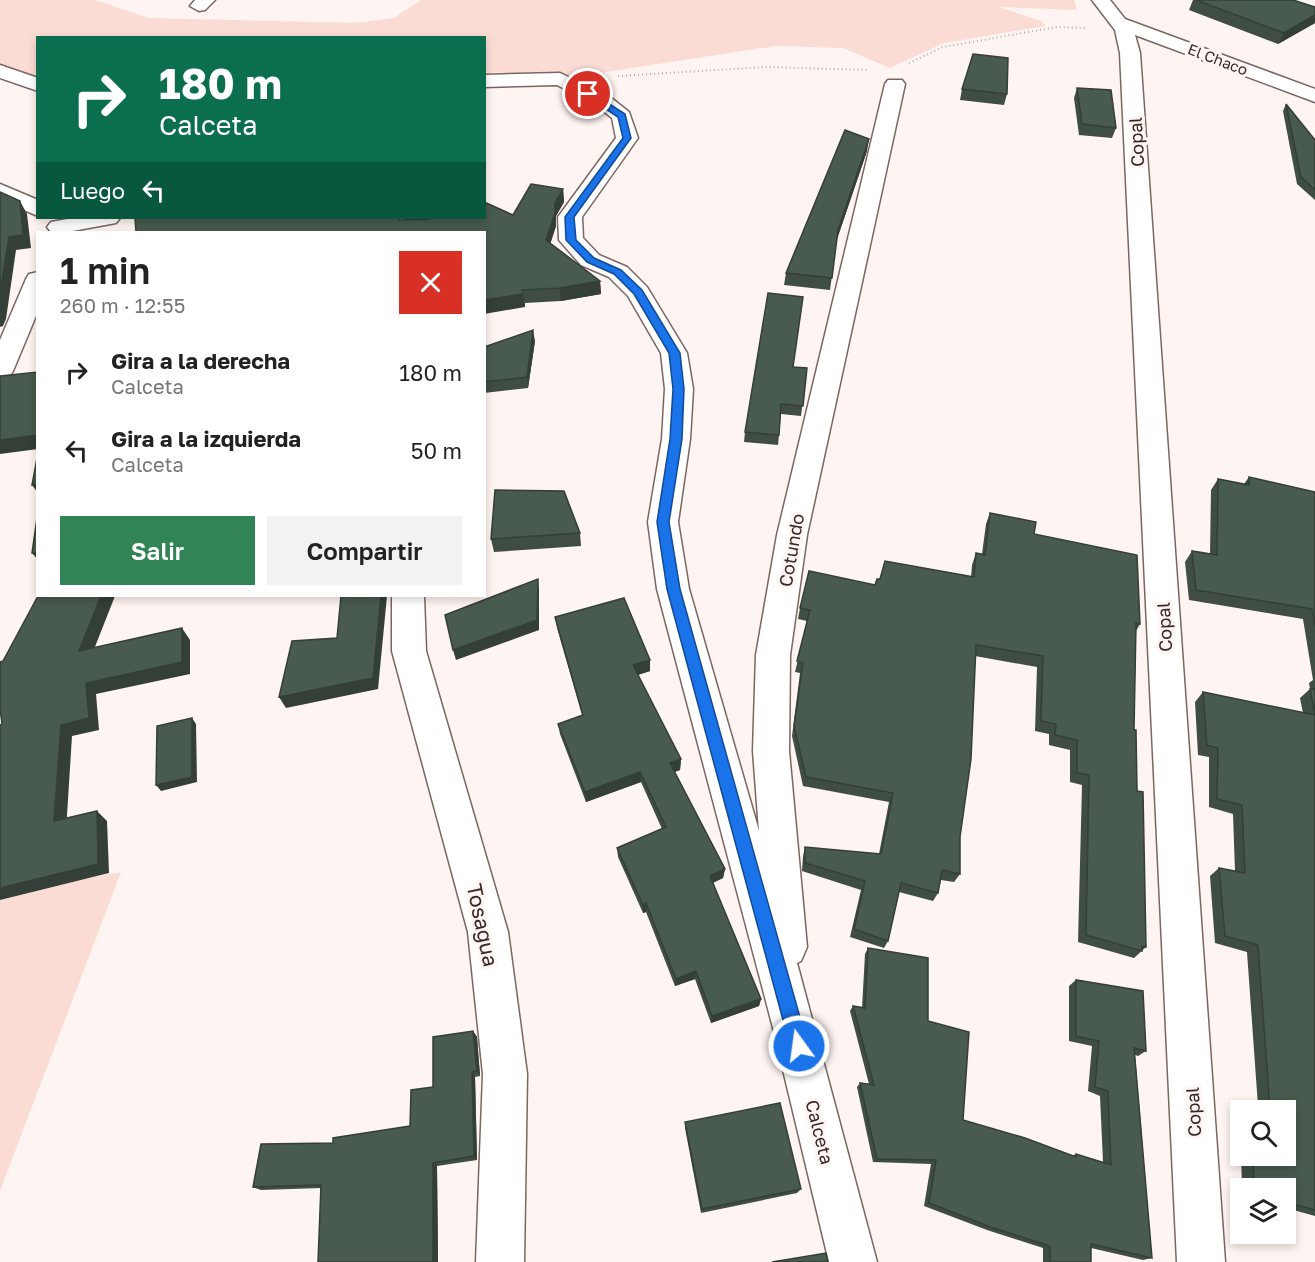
<!DOCTYPE html>
<html lang="es">
<meta charset="utf-8">
<style>
body{margin:0;font-family:"Golos Text",sans-serif;background:#f2f2f2;color:#222;height:100vh;display:flex;flex-direction:column;font-size:22px;white-space:nowrap}
*{box-sizing:border-box;margin:0}
p{font-size:20px;color:#767676}
.icon{flex:none;width:33px;height:33px;fill:none;stroke:currentColor;stroke-width:2;stroke-linecap:round;stroke-linejoin:round}
.map{position:relative;flex:1;overflow:hidden}
.details{position:absolute;left:36px;top:231px;width:450px;height:366px;display:flex;flex-direction:column;background:#fff;border-radius:0px;box-shadow:0 3px 9px #0003}
.details>*{flex:none}
.hud{position:absolute;left:36px;top:36px;width:450px;height:183px;border-radius:0px;box-shadow:0 3px 9px #0003;background:#0b6e4f;color:#fff;overflow:hidden}
.controls{position:absolute;left:1230px;top:1100px;display:grid;gap:12px}
.controls a{display:grid;place-items:center;width:66px;height:66px;border-radius:0px;background:#fff;box-shadow:0 3px 9px #0003;font-size:30px}
.pin{position:absolute;display:grid;place-items:center;width:51px;height:51px;color:#fff;margin:-26px;border:3px solid #fff;border-radius:50%;box-shadow:0 2px 6px #0007}
.me{position:absolute;width:66px;margin:-33px;rotate:346deg;stroke-linejoin:round;filter:drop-shadow(0 0 4px #0008)}
.turn{display:flex;align-items:center;gap:21px;height:126px;padding:0 24px;font-size:27px}
.turn .icon{width:78px;height:78px;stroke-width:2.5}
.turn b{display:block;font-size:42px;line-height:51px}
.then{display:flex;align-items:center;height:57px;padding:0 24px;background:#0003;gap:12px;font-size:22px}
.round{display:grid;place-items:center;flex:none;width:63px;height:63px;border-radius:0px;background:#f2f2f2}
.summary{display:flex;align-items:center;justify-content:space-between;height:102px;padding:0 24px}
h1{font-size:36px;font-weight:600;line-height:45px}
.button{display:flex;gap:12px;margin-top:auto;padding:12px 24px}
.button a{flex:1;height:69px;border-radius:0px;background:#318456;color:#fff;font-size:24px;font-weight:600;line-height:69px;text-align:center}
.button a+a{background:#f2f2f2;color:#222}
ul{padding:0;list-style:none}
li{display:flex;align-items:center;gap:18px;height:78px;padding:0 24px}
li div{flex:1}
li b{display:block;font-size:22px}
li em{font-style:normal}
.map>svg:first-child{display:block}
.green{fill:#fbdcd5}
.lines{fill:none;stroke-linecap:round;stroke-linejoin:round}
.minor-casing{stroke:#7b6661;stroke-width:3}
.path{stroke:#b6aca9;stroke-width:2;stroke-dasharray:1 3;stroke-linecap:butt}
.minor{fill:#fff;fill-rule:evenodd}
.wall{fill:#3f4d44}
.shaded-wall{fill:#333f37}
.building{fill:#495a4f;stroke:#333f37;stroke-width:1.5}
.route{fill:#1a73e8;stroke:#114b97;stroke-width:1.5}
.labels{text-anchor:middle;dominant-baseline:central;stroke-width:6;stroke-linejoin:round;paint-order:stroke}
.far-street-label{font-size:15px;fill:#352c2a;stroke:#fef4f1}
.street-label{font-size:18px;fill:#352c2a;stroke:#fef4f1}
.near-street-label{font-size:21px;fill:#352c2a;stroke:#fef4f1}
</style>
<div class="map">
<svg width="1315" height="1262" viewBox="0 0 1315 1262">
<rect width="100%" height="100%" fill="#fef4f1"/>
<g class="green">
<polygon points="0,0 95,0 149,18 355,23 394,18 421,0 1074,0 1077,10 999,7 1041,21 1045,26 944,43 890,68 843,48 776,46 560,79 496,72 485,74 484,38 38,38 37,77 0,64"/>
<polygon points="121,872 0,1191 0,894"/>
</g>
<g class="lines">
<defs>
<g id="minor">
<polygon points="195,0 215,0 205,10 199,11 190,6"/>
<polygon points="1092,0 1110,0 1125,19 1315,89 1315,102 1135,35 1140,53 1225,1262 1177,1262 1120,53 1115,30"/>
<polygon points="0,65 38,78 38,91 0,78"/>
<polygon points="560,73 610,97 629,112 638,138 582,217 583,238 599,255 627,267 647,287 687,353 693,389 690,439 678,522 689,589 759,831 753,751 756,655 777,535 885,84 888,80 902,80 905,84 807,535 790,655 789,751 807,947 801,961 797,963 877,1262 829,1262 772,1024 657,589 648,522 662,439 665,389 661,353 628,296 609,277 581,265 559,240 558,217 616,138 612,118 596,105 557,85 484,87 484,75"/>
<polygon points="0,184 38,200 38,216 0,200"/>
<polygon points="73,218 120,218 116,223 67,232 51,232 47,227 51,222"/>
<polygon points="38,272 38,311 13,371 9,377 0,380 0,340 26,279 29,274"/>
<polygon points="392,596 424,596 426,651 508,932 527,1074 524,1262 476,1262 483,1074 468,932 392,651"/>
</g>
</defs>
<use href="#minor" class="minor-casing"/>
<g class="path">
<polyline points="909,63 943,47 1057,27 1085,28"/>
<polyline points="618,76 766,67 868,70"/>
</g>
<use href="#minor" class="minor"/>
</g>
<g class="wall">
<polygon points="1193,0 1293,0 1315,7 1315,23 1278,44 1189,10"/>
<polygon points="1077,88 1116,128 1112,138 1079,135 1074,98"/>
<polygon points="962,89 1007,94 1004,105 960,100"/>
<polygon points="1286,104 1315,140 1315,200 1297,184 1283,111"/>
<polygon points="867,151 837,239 830,290 784,285 786,273"/>
<polygon points="563,189 564,202 556,216 556,226 550,244 600,281 601,294 561,301 525,303 525,307 400,220 423,219 422,218 484,218 513,215"/>
<polygon points="535,341 528,388 484,393 484,347"/>
<polygon points="793,367 807,368 801,416 781,414 778,445 744,442 745,432"/>
<polygon points="1249,477 1315,492 1315,1216 1286,1208 1286,1188 1242,1188 1241,1155 1286,1155 1286,1110 1240,1110 1240,1134 1240,1109 1251,1104 1258,1106 1247,952 1215,943 1210,876 1219,868 1235,871 1233,814 1209,807 1209,757 1198,755 1195,702 1203,692 1303,713 1300,698 1310,689 1309,683 1313,680 1303,619 1189,600 1185,562 1192,551 1210,554 1211,490 1218,479 1244,484"/>
<polygon points="990,513 1034,534 1140,624 1136,631 1134,730 1146,947 1134,958 1078,942 1082,785 1070,782 1070,750 1049,745 1049,734 1035,731 1037,667 975,656 960,837 960,874 954,882 941,880 938,893 933,901 899,892 888,941 884,948 850,937 861,890 802,871 803,856 805,847 879,854 889,802 803,786 792,736 800,673 795,672 807,621 798,619 800,608 875,585 880,579 885,561 971,577 972,565 976,553 982,554 986,524"/>
<polygon points="580,533 581,546 494,552 491,539"/>
<polygon points="555,617 650,671 638,675 681,759 680,770 675,772 725,869 723,878 713,883 761,999 759,1006 711,1023 695,979 675,986 646,912 643,913 618,857 617,848 662,829 641,782 586,802 560,734 558,724 582,715 557,628"/>
<polygon points="868,948 928,1021 963,1120 1072,1156 1076,1154 1103,1162 1100,1096 1088,1091 1092,1046 1069,1041 1069,986 1076,980 1146,1051 1138,1056 1135,1055 1152,1258 1143,1260 1091,1248 1091,1262 1043,1262 1043,1248 987,1230 924,1206 931,1164 873,1162 857,1087 860,1083 869,1084 850,1011 853,1006 862,1008 865,954"/>
<polygon points="473,1031 477,1037 480,1076 475,1077 477,1160 437,1166 438,1262 318,1262 321,1188 261,1190 253,1187 333,1143 410,1126 433,1087"/>
<polygon points="685,1122 801,1189 797,1193 701,1213 685,1128"/>
</g>
<g class="shaded-wall">
<polygon points="1315,15 1315,23 1278,44 1284,33"/>
<polygon points="869,139 867,151 836,242 838,230"/>
<polygon points="563,189 564,202 556,216 556,226 547,254 546,240 555,203"/>
<polygon points="20,201 27,214 31,248 16,250 6,319 3,326 0,327 0,293 9,237"/>
<polygon points="600,281 601,294 561,301 560,288"/>
<polygon points="523,294 525,307 484,314 484,300"/>
<polygon points="533,330 535,341 528,388 527,377"/>
<polygon points="38,435 38,449 0,454 0,440"/>
<polygon points="38,484 38,493 32,485"/>
<polygon points="32,553 38,553 38,560"/>
<polygon points="538,579 539,590 539,630 456,660 453,650"/>
<polygon points="101,596 115,596 89,662 79,651"/>
<polygon points="381,596 387,596 378,689 286,708 279,697"/>
<polygon points="182,628 190,640 190,674 96,694 99,730 72,736 66,831 54,821 61,725 86,683"/>
<polygon points="650,660 650,671 634,676 633,665"/>
<polygon points="192,718 196,724 197,782 161,791 156,785"/>
<polygon points="681,759 680,770 670,773 670,763"/>
<polygon points="640,772 641,782 586,802 585,792"/>
<polygon points="97,811 107,821 109,873 0,900 0,888"/>
<polygon points="725,869 723,878 709,884 710,876"/>
<polygon points="646,903 646,912 643,913 643,905"/>
<polygon points="696,971 695,979 675,986 676,979"/>
<polygon points="761,999 759,1006 711,1023 712,1016"/>
<polygon points="473,1031 477,1037 480,1076 477,1071"/>
<polygon points="472,1072 475,1077 477,1160 474,1156"/>
<polygon points="433,1163 437,1166 438,1262 433,1262"/>
</g>
<g class="building">
<polygon points="1196,0 1293,0 1315,7 1315,15 1284,33"/>
<polygon points="973,54 1008,58 1007,94 962,89"/>
<polygon points="1077,88 1111,90 1116,128 1082,124"/>
<polygon points="1286,104 1315,140 1315,190 1301,177"/>
<polygon points="845,130 869,139 838,230 832,278 786,273"/>
<polygon points="531,184 563,189 555,203 555,213 546,240 600,281 560,288 522,290 523,294 484,300 484,232 136,232 135,218 399,218 400,220 428,219 427,218 484,218 484,202 513,215"/>
<polygon points="0,192 20,201 23,235 9,237 0,293"/>
<polygon points="768,293 803,297 793,367 807,368 803,406 781,404 779,435 745,432"/>
<polygon points="533,330 527,377 484,382 484,347"/>
<polygon points="38,372 38,435 0,440 0,376"/>
<polygon points="38,453 38,484 32,485"/>
<polygon points="1249,477 1315,492 1315,627 1312,609 1196,590 1192,551 1217,555 1218,479 1249,485"/>
<polygon points="495,490 564,491 580,533 491,539"/>
<polygon points="38,511 38,553 32,553"/>
<polygon points="990,513 1036,522 1034,534 1137,555 1140,624 1136,623 1134,730 1136,730 1137,791 1143,792 1146,947 1142,946 1142,951 1086,935 1089,775 1077,773 1077,740 1055,735 1056,724 1041,721 1043,656 976,645 971,759 960,837 960,874 942,870 938,893 901,883 888,941 854,929 865,881 805,863 805,847 881,854 893,793 806,777 794,726 803,663 797,661 810,610 800,608 809,571 875,585 877,579 880,579 885,561 974,577 976,553 985,555"/>
<polygon points="538,579 537,620 453,650 445,615"/>
<polygon points="38,596 101,596 79,651 182,628 182,662 86,683 89,718 61,725 54,821 97,811 98,864 0,888 0,725 2,724 0,708 0,662 3,661"/>
<polygon points="341,596 381,596 373,678 279,697 292,641 337,638"/>
<polygon points="624,598 650,660 633,665 681,759 670,763 725,869 710,876 761,999 712,1016 696,971 676,979 646,903 643,905 617,848 666,827 640,772 585,792 558,724 583,715 555,617"/>
<polygon points="1310,689 1315,689 1315,1210 1286,1202 1286,1188 1254,1188 1253,1155 1286,1155 1286,1110 1270,1110 1258,945 1225,936 1219,868 1245,873 1242,805 1217,799 1218,748 1207,745 1203,692 1315,715"/>
<polygon points="192,718 192,777 156,785 157,726"/>
<polygon points="868,948 928,958 928,1021 969,1032 963,1120 1025,1138 1076,1157 1076,1154 1111,1165 1108,1091 1095,1087 1099,1041 1076,1036 1076,980 1143,991 1146,1051 1134,1048 1152,1258 1091,1244 1091,1262 1050,1262 1050,1246 993,1228 929,1203 936,1160 877,1159 860,1083 874,1085 853,1006 865,1008"/>
<polygon points="473,1031 477,1071 472,1072 474,1156 433,1163 433,1262 318,1262 321,1185 253,1187 261,1144 333,1143 333,1138 410,1126 411,1090 433,1087 433,1037"/>
<polygon points="780,1103 801,1189 702,1209 685,1122"/>
<polygon points="1251,1104 1270,1110 1251,1110"/>
<polygon points="826,1253 828,1262 772,1262"/>
</g>
<polygon class="route" points="586,92 591,92 625,114 631,138 574,217 576,240 594,258 621,270 642,290 680,353 684,389 682,439 669,522 680,589 808,1046 805,1052 799,1055 793,1052 790,1046 667,589 657,522 670,439 673,389 669,353 634,294 614,274 587,262 566,240 565,217 623,138 618,117 586,96"/>
<g class="labels">
<g class="far-street-label">
<text transform="translate(1218 59) rotate(21)">El Chaco</text>
</g>
<g class="street-label">
<text transform="translate(1136 142) rotate(-93)">Copal</text>
<text transform="translate(791 550) rotate(-80)">Cotundo</text>
<text transform="translate(1164 627) rotate(-93)">Copal</text>
<text transform="translate(1193 1112) rotate(-93)">Copal</text>
<text transform="translate(820 1132) rotate(76)">Calceta</text>
</g>
<g class="near-street-label">
<text transform="translate(483 925) rotate(78)">Tosagua</text>
</g>
</g>
</svg>
<div class="controls">
<a><svg class="icon" aria-label="search" viewBox="0 0 24 24"><circle cx="10" cy="10" r="6"/><path d="M15 15l6 6"/></svg></a>
<a><svg class="icon" aria-label="layers" viewBox="0 0 24 24"><path d="M12 4l9 5-9 5-9-5zM3 14l9 5 9-5"/></svg></a>
</div>
<div class="pin" style="left:588px;top:94px;background:#d93025"><svg class="icon" aria-label="arrive" viewBox="0 0 24 24"><path d="M6 21V4h12l-3 4 3 4H6"/></svg></div>
<svg class="me" style="left:799px;top:1046px" viewBox="-20 -20 40 40"><circle r="17" fill="#1a73e8" stroke="#fff" stroke-width="3"/><path d="M0-11L8 9 0 5-8 9z" fill="#fff"/></svg>
<div class="hud">
<div class="turn"><svg class="icon" aria-label="right" viewBox="0 0 24 24"><path d="M7 20v-9h11M14 6l5 5-5 5"/></svg><div><b>180 m</b>Calceta</div></div>
<div class="then">Luego<svg class="icon" aria-label="left" viewBox="0 0 24 24"><path d="M17 20v-9H6M10 6l-5 5 5 5"/></svg></div>
</div>
<section class="details">
<div class="summary"><div><h1>1 min</h1><p>260 m · 12:55</p></div><a class="round" style="background:#d93025;color:#fff"><svg class="icon" aria-label="close" viewBox="0 0 24 24"><path d="M6 6l12 12M18 6L6 18"/></svg></a></div>
<ul>
<li><svg class="icon" aria-label="right" viewBox="0 0 24 24"><path d="M7 20v-9h11M14 6l5 5-5 5"/></svg><div><b>Gira a la derecha</b><p>Calceta</p></div><em>180 m</em></li>
<li><svg class="icon" aria-label="left" viewBox="0 0 24 24"><path d="M17 20v-9H6M10 6l-5 5 5 5"/></svg><div><b>Gira a la izquierda</b><p>Calceta</p></div><em>50 m</em></li>
</ul>
<div class="button"><a>Salir</a><a>Compartir</a></div>
</section>
</div>
